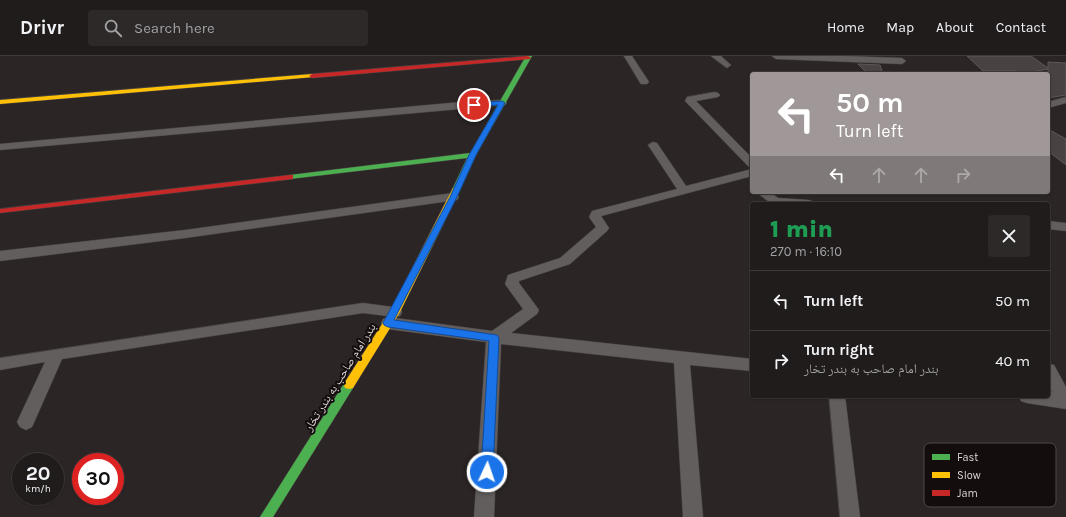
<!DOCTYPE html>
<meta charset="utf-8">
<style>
body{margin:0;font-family:Karla,"Noto Naskh Arabic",sans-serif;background:#2d2929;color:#f1f3f6;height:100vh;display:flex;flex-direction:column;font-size:15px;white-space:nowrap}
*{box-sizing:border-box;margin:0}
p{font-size:13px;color:#a2a1a3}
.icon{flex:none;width:22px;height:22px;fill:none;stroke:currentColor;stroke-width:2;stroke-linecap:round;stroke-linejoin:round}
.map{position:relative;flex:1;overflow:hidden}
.sheet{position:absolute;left:750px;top:146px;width:300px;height:196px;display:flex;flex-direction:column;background:#211c1c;border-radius:4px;box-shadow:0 1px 3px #0004,0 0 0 1px #3e3a3b}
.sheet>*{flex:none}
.top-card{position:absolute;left:750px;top:16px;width:300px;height:122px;border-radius:4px;box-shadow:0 1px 3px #0004,0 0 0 1px #3e3a3b;background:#a09898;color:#fff;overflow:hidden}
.speed{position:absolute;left:12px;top:397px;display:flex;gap:8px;font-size:20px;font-weight:700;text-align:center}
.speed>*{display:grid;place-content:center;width:52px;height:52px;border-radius:50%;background:#211c1c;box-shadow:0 1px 3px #0004,0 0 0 1px #3e3a3b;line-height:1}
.speed small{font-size:10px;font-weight:400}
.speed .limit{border:6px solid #d22;background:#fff;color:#111}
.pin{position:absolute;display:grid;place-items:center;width:34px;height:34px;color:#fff;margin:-17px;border:2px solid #fff;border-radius:50%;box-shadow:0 1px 4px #0007}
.me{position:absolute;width:44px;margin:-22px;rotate:3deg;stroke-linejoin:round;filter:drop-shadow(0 0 3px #0008)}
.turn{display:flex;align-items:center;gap:14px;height:84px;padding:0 20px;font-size:18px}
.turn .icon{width:52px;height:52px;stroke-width:2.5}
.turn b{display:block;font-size:28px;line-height:34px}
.lanes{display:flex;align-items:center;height:38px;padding:0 20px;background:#0003;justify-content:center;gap:20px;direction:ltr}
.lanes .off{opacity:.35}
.round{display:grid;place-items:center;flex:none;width:42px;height:42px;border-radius:4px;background:#2d2929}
.headline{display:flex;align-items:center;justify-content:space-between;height:68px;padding:0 20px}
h1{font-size:24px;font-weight:800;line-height:30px;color:#1e9e55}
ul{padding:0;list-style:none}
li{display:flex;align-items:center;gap:12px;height:60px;padding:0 20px;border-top:1px solid #3e3a3b}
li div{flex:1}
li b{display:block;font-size:15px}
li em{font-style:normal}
header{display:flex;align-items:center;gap:24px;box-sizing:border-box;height:56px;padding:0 20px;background:#211c1c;border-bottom:1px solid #3e3a3b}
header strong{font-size:19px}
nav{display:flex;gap:22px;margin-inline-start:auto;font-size:14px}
.search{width:280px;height:36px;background:#2d2929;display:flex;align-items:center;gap:10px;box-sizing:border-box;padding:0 14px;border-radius:4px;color:#a2a1a3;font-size:15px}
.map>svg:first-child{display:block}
.building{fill:#484242;stroke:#5e5858}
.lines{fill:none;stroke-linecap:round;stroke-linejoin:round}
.street-casing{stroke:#484343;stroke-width:1}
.fast-casing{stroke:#484343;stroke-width:1}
.slow-casing{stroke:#484343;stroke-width:1}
.jam-casing{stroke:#484343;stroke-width:1}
.street{fill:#635e5e;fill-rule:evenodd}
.fast{fill:#4caf50;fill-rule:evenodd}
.slow{fill:#ffc107;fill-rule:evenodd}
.jam{fill:#c62828;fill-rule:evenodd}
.route{fill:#1a73e8;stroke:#114b97}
.labels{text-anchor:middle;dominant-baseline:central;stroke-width:4;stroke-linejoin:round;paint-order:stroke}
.street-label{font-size:12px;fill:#dfd6d6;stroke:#130d0d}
.key{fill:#130d0d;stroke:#504949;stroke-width:1}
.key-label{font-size:11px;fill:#dfd6d6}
</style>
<header>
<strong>Drivr</strong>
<div class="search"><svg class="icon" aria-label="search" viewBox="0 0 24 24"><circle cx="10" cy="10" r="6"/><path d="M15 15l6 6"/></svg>Search here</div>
<nav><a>Home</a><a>Map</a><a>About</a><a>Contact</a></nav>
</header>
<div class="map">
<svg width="1066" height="461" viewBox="0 0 1066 461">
<rect width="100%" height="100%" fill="#2c2525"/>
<g class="building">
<polygon points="967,0 1031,0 1048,12 1048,6 1066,7 1066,39 1048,42 1048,13 1021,18 1016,15 983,15"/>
<polygon points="858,8 880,9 883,18 868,18"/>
<polygon points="1048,73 1066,83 1066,109 1048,95"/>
</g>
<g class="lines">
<defs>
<g id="street">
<polygon points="624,0 632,0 649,26 647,28 641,28"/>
<polygon points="711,0 721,0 731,9 727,12"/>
<polygon points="772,0 843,0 902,2 906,5 902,8 776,3"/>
<polygon points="715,36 718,37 720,39 718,41 696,45 752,102 752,111 748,110 685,45 687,41"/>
<polygon points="1066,41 1066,47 1048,52 1048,46"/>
<polygon points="502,44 507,47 505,49 0,94 0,88 461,46"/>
<polygon points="653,86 657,87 686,130 752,113 752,120 601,160 609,172 607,175 570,208 519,225 519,227 539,254 537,258 511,277 752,303 752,315 690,309 703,461 683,461 674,307 501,288 494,461 474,461 486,286 388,273 383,271 381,267 383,263 388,261 492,275 523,253 505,228 508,219 560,202 596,171 589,161 592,155 677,133 648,89"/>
<polygon points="756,136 770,136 778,142 808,144 812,145 814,148 772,148"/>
<polygon points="453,137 457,138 459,141 457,144 185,182 0,205 0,195 185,174"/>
<polygon points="1048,165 1066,167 1066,175 1048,173"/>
<polygon points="363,247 400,252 402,256 400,260 395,261 363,257 62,303 32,371 26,374 20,371 17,366 45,306 0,314 0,302"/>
<polygon points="1048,308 1054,309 1066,331 1066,353 1027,347 1021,345 1019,340 1048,340 1048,336 1052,336 1048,329"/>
<polygon points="829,340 845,340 860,461 840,461"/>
</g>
<g id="fast">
<polygon points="526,0 532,0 476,99 459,136 453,136 452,134 467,102 290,123 286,121 290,119 470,97"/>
<polygon points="349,325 353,326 354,329 353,332 273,461 260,461 345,326"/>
</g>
<g id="slow">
<polygon points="312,18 315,20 314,21 0,48 0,44"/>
<polygon points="453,132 459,132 460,134 400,256 353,332 349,333 345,332 344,329 345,326 391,254"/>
</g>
<g id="jam">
<polygon points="528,0 531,2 530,3 312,22 309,20 312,18"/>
<polygon points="290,119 293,119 293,123 0,157 0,153"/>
</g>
</defs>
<use href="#street" class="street-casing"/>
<use href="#fast" class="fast-casing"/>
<use href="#slow" class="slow-casing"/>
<use href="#jam" class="jam-casing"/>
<use href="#street" class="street"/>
<use href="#fast" class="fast"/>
<use href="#slow" class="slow"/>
<use href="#jam" class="jam"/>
</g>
<polygon class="route" points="502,45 505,47 476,99 457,141 394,264 497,279 499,282 493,416 491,420 487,422 483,420 481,416 489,285 388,271 384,269 383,267 450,141 469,99 498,49 474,51 471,49 474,47"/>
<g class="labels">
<g class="street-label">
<text transform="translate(340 321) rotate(-58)">بندر امام صاحب به بندر تخار</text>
</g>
</g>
<rect x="924" y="387" width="132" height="64" rx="6" class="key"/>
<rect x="932" y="398" width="18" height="6" fill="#4caf50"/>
<rect x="932" y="416" width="18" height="6" fill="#ffc107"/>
<rect x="932" y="434" width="18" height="6" fill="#c62828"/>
<g class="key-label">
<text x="957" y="405">Fast</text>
<text x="957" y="423">Slow</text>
<text x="957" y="441">Jam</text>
</g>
</svg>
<div class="speed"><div>20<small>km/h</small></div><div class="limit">30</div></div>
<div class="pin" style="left:474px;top:49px;background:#d93025"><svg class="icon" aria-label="arrive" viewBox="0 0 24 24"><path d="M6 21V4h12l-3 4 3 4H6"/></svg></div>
<svg class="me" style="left:487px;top:416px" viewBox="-20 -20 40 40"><circle r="17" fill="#1a73e8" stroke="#fff" stroke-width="3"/><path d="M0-11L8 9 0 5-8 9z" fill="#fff"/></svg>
<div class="top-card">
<div class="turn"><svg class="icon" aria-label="left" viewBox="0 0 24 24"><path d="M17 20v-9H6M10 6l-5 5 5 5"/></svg><div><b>50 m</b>Turn left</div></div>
<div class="lanes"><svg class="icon" aria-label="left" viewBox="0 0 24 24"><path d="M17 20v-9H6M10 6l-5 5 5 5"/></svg><svg class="icon off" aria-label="ahead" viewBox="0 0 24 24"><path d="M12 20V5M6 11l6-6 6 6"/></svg><svg class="icon off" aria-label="ahead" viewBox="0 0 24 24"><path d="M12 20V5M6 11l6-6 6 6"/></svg><svg class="icon off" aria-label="right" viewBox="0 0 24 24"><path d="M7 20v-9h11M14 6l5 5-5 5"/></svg></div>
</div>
<section class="sheet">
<div class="headline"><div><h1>1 min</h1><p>270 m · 16:10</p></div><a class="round"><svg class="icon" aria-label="close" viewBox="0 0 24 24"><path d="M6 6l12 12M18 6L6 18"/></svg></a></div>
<ul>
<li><svg class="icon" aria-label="left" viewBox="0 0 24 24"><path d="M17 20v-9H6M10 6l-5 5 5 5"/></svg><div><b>Turn left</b></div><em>50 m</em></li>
<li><svg class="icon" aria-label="right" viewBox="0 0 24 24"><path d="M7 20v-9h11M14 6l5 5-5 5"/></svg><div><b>Turn right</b><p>بندر امام صاحب به بندر تخار</p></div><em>40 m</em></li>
</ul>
</section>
</div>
